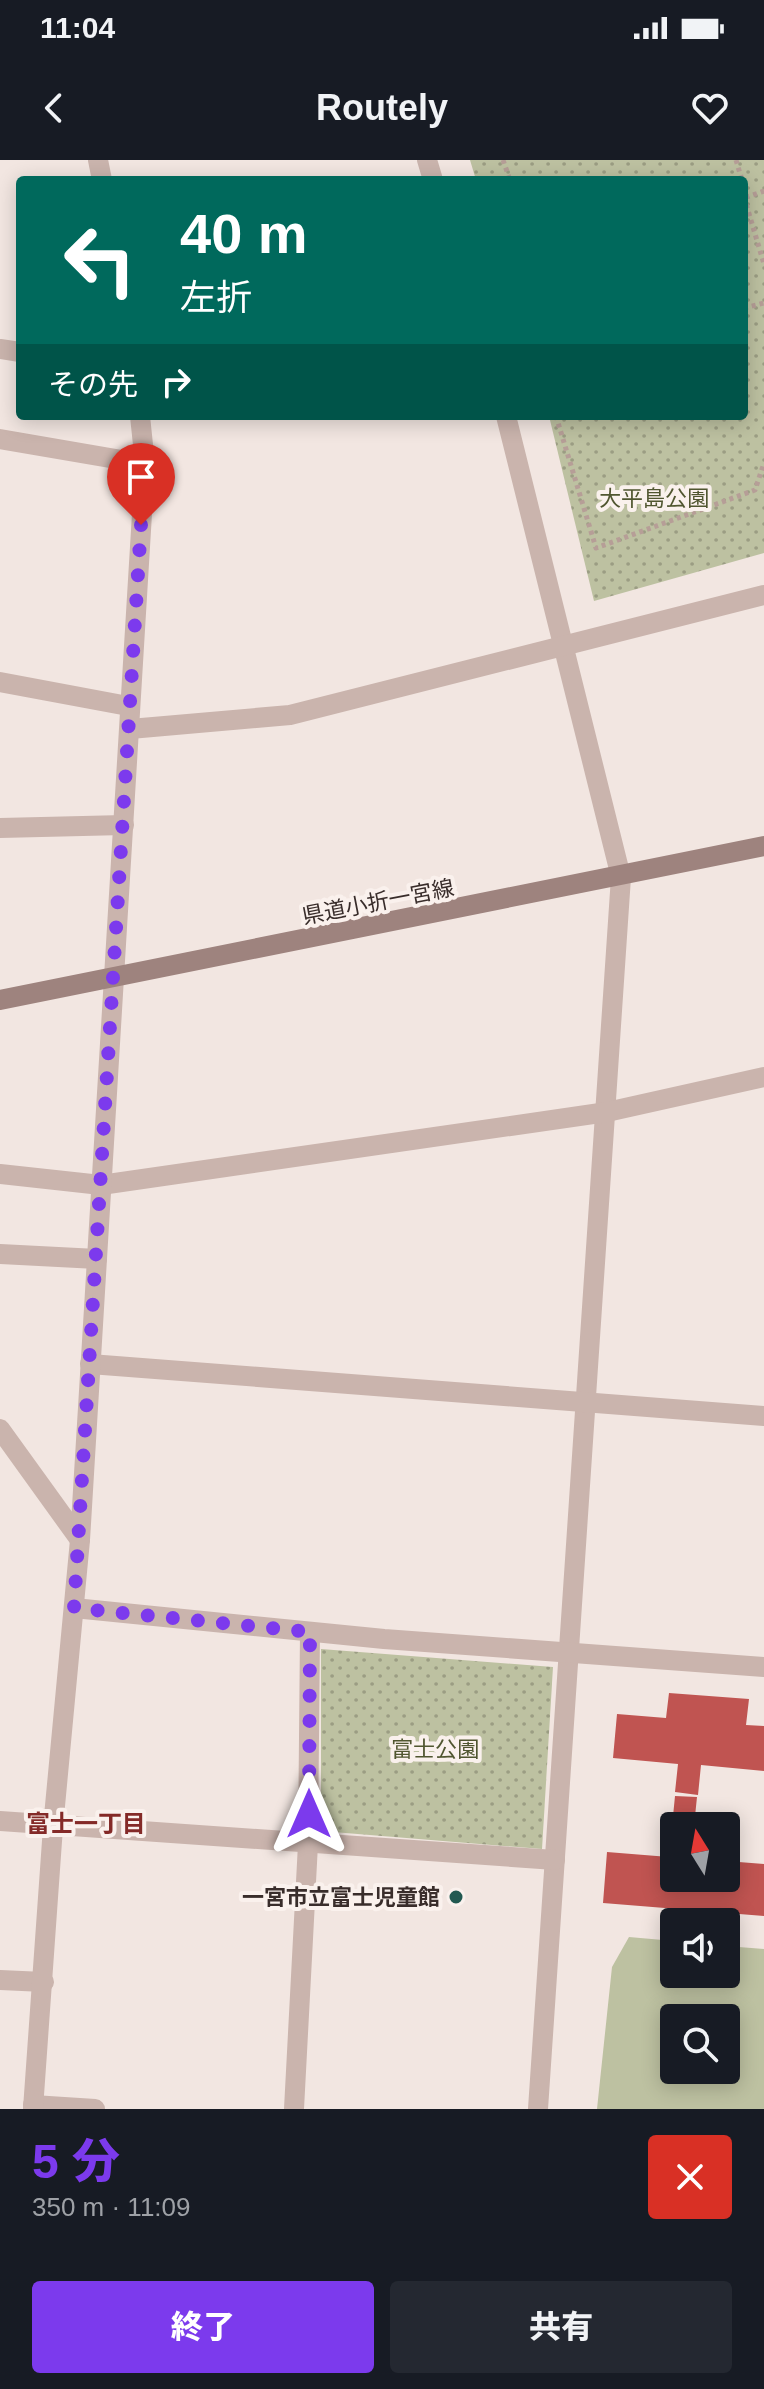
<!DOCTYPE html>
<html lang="ja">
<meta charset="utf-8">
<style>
body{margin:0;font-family:Arial,"Noto Sans JP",sans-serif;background:#242831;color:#f1f3f6;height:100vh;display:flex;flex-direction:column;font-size:30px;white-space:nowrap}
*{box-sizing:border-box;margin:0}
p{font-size:26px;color:#9ea1a6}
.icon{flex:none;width:44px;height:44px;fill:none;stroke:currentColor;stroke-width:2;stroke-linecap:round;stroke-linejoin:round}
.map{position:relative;height:1949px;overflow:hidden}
.panel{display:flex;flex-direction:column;background:#171b24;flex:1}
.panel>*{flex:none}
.top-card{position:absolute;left:16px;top:16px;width:732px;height:244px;border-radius:8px;box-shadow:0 4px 20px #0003;background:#00695c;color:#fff;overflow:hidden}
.needle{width:52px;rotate:349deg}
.tools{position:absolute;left:660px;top:1652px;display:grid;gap:16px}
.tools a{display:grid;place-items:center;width:80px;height:80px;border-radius:8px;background:#171b24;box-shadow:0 4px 20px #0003;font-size:40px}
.pin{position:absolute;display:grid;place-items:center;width:68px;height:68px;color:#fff;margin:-82px -34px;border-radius:50% 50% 50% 0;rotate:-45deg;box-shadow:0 0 8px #0007}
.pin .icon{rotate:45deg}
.me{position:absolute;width:88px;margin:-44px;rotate:0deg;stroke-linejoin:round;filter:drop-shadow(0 0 6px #0008)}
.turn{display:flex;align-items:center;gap:28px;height:168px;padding:0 32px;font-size:36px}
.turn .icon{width:104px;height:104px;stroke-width:2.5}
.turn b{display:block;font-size:56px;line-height:68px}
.then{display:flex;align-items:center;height:76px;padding:0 32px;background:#0003;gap:16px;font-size:30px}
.round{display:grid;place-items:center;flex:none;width:84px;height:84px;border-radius:8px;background:#242831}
.overview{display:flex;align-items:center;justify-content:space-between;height:136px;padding:0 32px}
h1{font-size:48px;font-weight:800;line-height:60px;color:#7c3aed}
.primary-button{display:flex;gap:16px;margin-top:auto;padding:16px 32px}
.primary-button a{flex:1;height:92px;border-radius:8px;background:#7c3aed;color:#fff;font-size:32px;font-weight:800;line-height:92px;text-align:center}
.primary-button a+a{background:#242831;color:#f1f3f6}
.status{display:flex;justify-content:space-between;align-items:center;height:56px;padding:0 40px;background:#171b24;direction:ltr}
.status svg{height:22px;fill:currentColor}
header{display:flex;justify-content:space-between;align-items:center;height:104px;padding:0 32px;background:#171b24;font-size:36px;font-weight:800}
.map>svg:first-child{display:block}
.grass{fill:#bdc1a1;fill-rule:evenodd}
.park{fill:url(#park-dots)}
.building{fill:#c05451}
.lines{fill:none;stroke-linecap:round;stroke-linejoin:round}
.path{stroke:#b69e97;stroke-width:5;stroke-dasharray:4 4;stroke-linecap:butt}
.minor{stroke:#cab4ad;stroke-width:20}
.secondary{stroke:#9e837e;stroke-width:20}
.route{stroke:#7c3aed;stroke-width:14;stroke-dasharray:0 25.2}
.poi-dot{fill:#225951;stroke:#faf1ed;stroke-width:3}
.labels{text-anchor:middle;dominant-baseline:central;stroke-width:8;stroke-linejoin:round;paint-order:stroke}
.park-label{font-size:22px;fill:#505630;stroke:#faf1ed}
.street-label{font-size:22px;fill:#392d2b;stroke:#faf1ed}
.poi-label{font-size:22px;font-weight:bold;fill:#392d2b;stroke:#faf1ed;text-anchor:end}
.neighbourhood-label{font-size:24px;font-weight:bold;fill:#842a28;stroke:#faf1ed}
</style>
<div class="status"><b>11:04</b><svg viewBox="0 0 49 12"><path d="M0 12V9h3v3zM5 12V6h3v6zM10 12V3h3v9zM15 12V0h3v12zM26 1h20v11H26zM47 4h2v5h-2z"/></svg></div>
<header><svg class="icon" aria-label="back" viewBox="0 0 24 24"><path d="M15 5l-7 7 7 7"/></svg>Routely<svg class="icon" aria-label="heart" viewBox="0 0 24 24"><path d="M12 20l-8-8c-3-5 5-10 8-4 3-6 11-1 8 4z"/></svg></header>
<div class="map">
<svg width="764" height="1949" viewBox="0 0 764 1949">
<defs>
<pattern id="park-dots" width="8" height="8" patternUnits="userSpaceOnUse" patternTransform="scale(2)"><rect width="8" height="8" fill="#bdc1a1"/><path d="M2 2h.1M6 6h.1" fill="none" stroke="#9b9d83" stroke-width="1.8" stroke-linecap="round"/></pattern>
</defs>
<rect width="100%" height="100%" fill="#f2e6e1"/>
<path class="grass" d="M629,1777L674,1781V1814H726V1786L764,1789V1949H597L612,1807ZM674,1858H726V1910H674Z"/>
<g class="park">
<polygon points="470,0 764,0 764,393 594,441 549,256 744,256 744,20 476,20"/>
<polygon points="321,1489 553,1507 542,1689 321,1671"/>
</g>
<g class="building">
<polygon points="669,1533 749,1539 746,1565 764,1566 764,1611 701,1605 698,1635 675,1632 678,1604 613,1598 617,1554 666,1558"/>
<polygon points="675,1636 697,1637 694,1666 674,1666 674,1718 726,1718 726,1701 764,1704 764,1756 603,1743 607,1692 669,1697"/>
</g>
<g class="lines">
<g class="path">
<polyline points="503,0 510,20"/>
<polyline points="736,0 742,20"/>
<polyline points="744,28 747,37 764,31"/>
<polyline points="744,37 764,104"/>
<polyline points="744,148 764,143"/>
<polyline points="556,256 596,388 755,330 764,303"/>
</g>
<g class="minor">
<polyline points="98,0 102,20"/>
<polyline points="427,0 433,20"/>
<polyline points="0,189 20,192"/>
<polyline points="506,256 621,717 538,1949"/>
<polyline points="0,279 145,304"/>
<polyline points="0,522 128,546"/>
<polyline points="130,569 290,555 764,435"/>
<polyline points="0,668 124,665"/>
<polyline points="0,1014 101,1025 607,952 764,917"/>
<polyline points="0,1094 97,1099"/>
<polyline points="90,1204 764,1256"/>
<polyline points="0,1269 80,1380"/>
<polyline points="74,1448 384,1479 764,1507"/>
<polyline points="0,1661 555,1700"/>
<polyline points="0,1820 44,1822"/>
<polyline points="33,1945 95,1949"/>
<polyline points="33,1949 53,1667 80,1380 145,304 140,256"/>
<polyline points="294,1949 308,1684 310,1472"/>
</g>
<polyline class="secondary" points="0,840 764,686"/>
</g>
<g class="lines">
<polyline class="route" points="141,365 74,1448 310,1472 309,1654"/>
</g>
<circle class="poi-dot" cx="456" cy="1737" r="8"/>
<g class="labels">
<g class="park-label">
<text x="654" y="338">大平島公園</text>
<text x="435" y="1589">富士公園</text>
</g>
<g class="street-label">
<text transform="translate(378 742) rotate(-11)">県道小折一宮線</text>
</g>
<g class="poi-label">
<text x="440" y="1737">一宮市立富士児童館</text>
</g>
<g class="neighbourhood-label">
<text x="86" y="1663">富士一丁目</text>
</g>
</g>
</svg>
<div class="tools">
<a><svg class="needle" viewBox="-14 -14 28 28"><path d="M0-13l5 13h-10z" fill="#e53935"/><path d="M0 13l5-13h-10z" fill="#9ea1a6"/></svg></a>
<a><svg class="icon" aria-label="sound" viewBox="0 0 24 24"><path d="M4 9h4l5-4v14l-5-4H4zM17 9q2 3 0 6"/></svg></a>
<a><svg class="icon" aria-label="search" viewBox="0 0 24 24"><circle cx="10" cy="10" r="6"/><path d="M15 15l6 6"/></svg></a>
</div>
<div class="pin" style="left:141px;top:365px;background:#d93025"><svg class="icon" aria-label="arrive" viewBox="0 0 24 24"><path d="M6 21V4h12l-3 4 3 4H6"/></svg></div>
<svg class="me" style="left:309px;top:1654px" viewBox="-20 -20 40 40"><path d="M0-17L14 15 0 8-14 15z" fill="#7c3aed" stroke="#fff" stroke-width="4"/></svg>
<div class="top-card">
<div class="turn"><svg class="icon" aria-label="left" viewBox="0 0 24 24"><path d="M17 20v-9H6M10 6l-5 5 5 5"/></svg><div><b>40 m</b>左折</div></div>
<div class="then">その先<svg class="icon" aria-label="right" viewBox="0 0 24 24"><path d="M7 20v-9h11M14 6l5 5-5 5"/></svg></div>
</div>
</div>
<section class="panel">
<div class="overview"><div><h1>5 分</h1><p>350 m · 11:09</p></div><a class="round" style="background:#d93025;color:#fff"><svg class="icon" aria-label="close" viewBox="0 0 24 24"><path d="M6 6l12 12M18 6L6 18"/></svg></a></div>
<div class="primary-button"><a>終了</a><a>共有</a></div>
</section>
